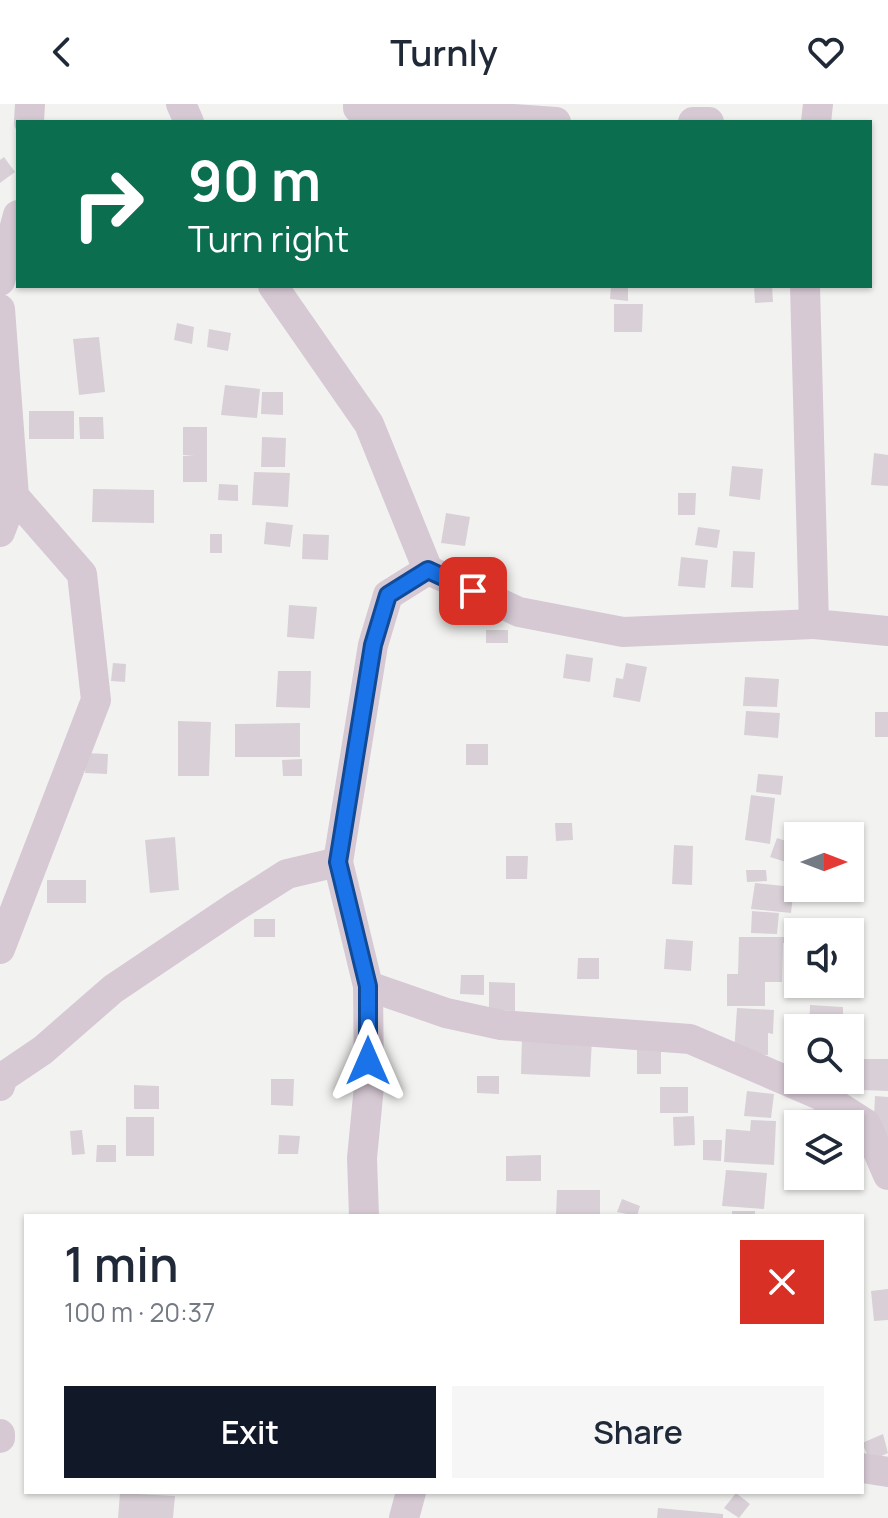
<!DOCTYPE html>
<meta charset="utf-8">
<style>
body{margin:0;font-family:Manrope,sans-serif;background:#f6f6f7;color:#1f2937;height:100vh;display:flex;flex-direction:column;font-size:30px;white-space:nowrap}
*{box-sizing:border-box;margin:0}
p{font-size:26px;color:#747a83}
.icon{flex:none;width:44px;height:44px;fill:none;stroke:currentColor;stroke-width:2;stroke-linecap:round;stroke-linejoin:round}
.map{position:relative;flex:1;overflow:hidden}
.side{position:absolute;left:24px;top:1110px;width:840px;height:280px;display:flex;flex-direction:column;background:#fff;border-radius:0px;box-shadow:0 2px 6px #0004}
.side>*{flex:none}
.hud{position:absolute;left:16px;top:16px;width:856px;height:168px;border-radius:0px;box-shadow:0 2px 6px #0004;background:#0b6e4f;color:#fff;overflow:hidden}
.needle{width:52px;rotate:90deg}
.controls{position:absolute;left:784px;top:718px;display:grid;gap:16px}
.controls a{display:grid;place-items:center;width:80px;height:80px;border-radius:0px;background:#fff;box-shadow:0 2px 6px #0004;font-size:40px}
.pin{position:absolute;display:grid;place-items:center;width:68px;height:68px;color:#fff;margin:-34px;border-radius:16px;box-shadow:0 4px 12px #0006}
.me{position:absolute;width:88px;margin:-44px;rotate:0deg;stroke-linejoin:round;filter:drop-shadow(0 0 6px #0008)}
.turn{display:flex;align-items:center;gap:28px;height:168px;padding:0 40px;font-size:36px}
.turn .icon{width:104px;height:104px;stroke-width:2.5}
.turn b{display:block;font-size:56px;line-height:68px}
.round{display:grid;place-items:center;flex:none;width:84px;height:84px;border-radius:0px;background:#f6f6f7}
.headline{display:flex;align-items:center;justify-content:space-between;height:136px;padding:0 40px}
h1{font-size:48px;font-weight:600;line-height:60px}
.cta{display:flex;gap:16px;margin-top:auto;padding:16px 40px}
.cta a{flex:1;height:92px;border-radius:0px;background:#111827;color:#fff;font-size:32px;font-weight:600;line-height:92px;text-align:center}
.cta a+a{background:#f6f6f7;color:#1f2937}
header{display:flex;justify-content:space-between;align-items:center;height:104px;padding:0 40px;background:#fff;font-size:36px;font-weight:600}
.map>svg:first-child{display:block}
.building{fill:#d8d0d6}
.lines{fill:none;stroke-linecap:round;stroke-linejoin:round}
.minor{stroke:#d6c9d4;stroke-width:30}
.route-casing{stroke:#114b97;stroke-width:20}
.route{stroke:#1a73e8;stroke-width:14}
</style>
<header><svg class="icon" aria-label="back" viewBox="0 0 24 24"><path d="M15 5l-7 7 7 7"/></svg>Turnly<svg class="icon" aria-label="heart" viewBox="0 0 24 24"><path d="M12 20l-8-8c-3-5 5-10 8-4 3-6 11-1 8 4z"/></svg></header>
<div class="map">
<svg width="888" height="1414" viewBox="0 0 888 1414">
<rect width="100%" height="100%" fill="#f2f3f1"/>
<g class="building">
<polygon points="4,53 15,68 0,79 0,56"/>
<polygon points="611,182 628,182 628,197 610,195"/>
<polygon points="754,182 772,182 773,198 755,199"/>
<polygon points="614,200 643,200 642,228 614,228"/>
<polygon points="177,219 194,223 192,240 174,236"/>
<polygon points="209,225 231,229 228,247 207,243"/>
<polygon points="99,233 105,288 79,291 73,235"/>
<polygon points="225,281 260,285 257,314 221,311"/>
<polygon points="262,288 283,288 283,311 261,310"/>
<rect x="29" y="307" width="45" height="28"/>
<polygon points="79,313 103,313 104,335 80,335"/>
<polygon points="183,323 207,323 207,378 183,378 183,352 194,352 183,351"/>
<polygon points="262,333 286,334 285,363 261,363"/>
<polygon points="874,349 888,351 888,382 871,381"/>
<polygon points="732,362 763,365 760,396 729,392"/>
<polygon points="254,368 290,369 288,403 252,401"/>
<polygon points="219,380 238,381 238,397 218,396"/>
<polygon points="93,385 154,386 154,419 92,418"/>
<polygon points="678,389 696,389 695,411 678,411"/>
<polygon points="446,409 470,413 465,442 441,439"/>
<polygon points="266,418 293,421 290,443 264,440"/>
<polygon points="698,423 720,426 717,444 695,441"/>
<rect x="210" y="430" width="12" height="19"/>
<polygon points="303,430 329,431 328,456 302,455"/>
<polygon points="733,447 755,448 753,484 731,483"/>
<polygon points="681,453 708,456 705,484 678,482"/>
<polygon points="289,501 317,503 314,535 287,533"/>
<rect x="486" y="526" width="22" height="13"/>
<polygon points="566,550 593,554 590,578 563,574"/>
<polygon points="113,559 126,560 125,578 111,577"/>
<polygon points="626,559 647,563 640,598 613,593 616,574 623,575"/>
<polygon points="278,567 311,567 310,604 276,603"/>
<polygon points="745,573 779,575 777,603 743,602"/>
<polygon points="746,607 780,609 778,634 744,631"/>
<rect x="875" y="608" width="13" height="25"/>
<polygon points="178,617 211,618 209,672 178,672"/>
<polygon points="300,619 300,653 235,653 235,620"/>
<rect x="466" y="640" width="22" height="21"/>
<polygon points="86,649 108,650 107,670 85,669"/>
<polygon points="302,655 302,672 283,672 282,656"/>
<polygon points="758,670 783,672 781,691 756,688"/>
<polygon points="751,691 775,694 770,740 745,736"/>
<polygon points="555,719 572,719 573,736 556,737"/>
<polygon points="175,733 179,786 150,789 145,736"/>
<polygon points="777,734 795,740 789,759 770,753"/>
<polygon points="674,741 693,742 692,781 672,780"/>
<polygon points="506,752 528,752 527,775 506,775"/>
<polygon points="746,766 766,766 767,777 747,778"/>
<rect x="47" y="776" width="39" height="23"/>
<polygon points="755,779 794,783 791,809 751,805"/>
<polygon points="752,807 779,809 777,830 751,829"/>
<polygon points="786,814 804,815 803,828 798,828 798,840 783,839 782,878 765,878 765,902 727,902 727,870 738,870 739,833 784,833"/>
<rect x="254" y="815" width="21" height="18"/>
<polygon points="666,835 693,837 691,867 664,865"/>
<polygon points="578,854 599,854 599,875 577,875"/>
<polygon points="461,871 484,871 484,891 460,890"/>
<polygon points="489,878 515,879 515,907 489,906"/>
<polygon points="810,901 843,903 843,924 809,924"/>
<polygon points="737,904 774,906 773,930 768,929 768,951 734,949"/>
<polygon points="522,932 592,935 590,973 521,970"/>
<rect x="637" y="941" width="24" height="29"/>
<polygon points="863,955 888,955 888,987 862,986"/>
<polygon points="477,972 499,972 499,990 477,989"/>
<polygon points="271,975 294,975 293,1002 271,1001"/>
<polygon points="134,981 159,982 159,1005 134,1005"/>
<rect x="660" y="983" width="28" height="26"/>
<polygon points="747,987 774,990 771,1014 744,1012"/>
<polygon points="875,992 888,993 888,1034 873,1033"/>
<polygon points="818,1005 818,1020 799,1020 799,1006"/>
<polygon points="694,1012 695,1041 674,1042 673,1013"/>
<rect x="126" y="1013" width="28" height="39"/>
<polygon points="751,1016 776,1017 774,1061 724,1058 726,1025 750,1027"/>
<polygon points="82,1026 85,1050 72,1051 70,1027"/>
<polygon points="279,1031 300,1032 298,1050 278,1050"/>
<polygon points="703,1036 722,1036 721,1057 703,1056"/>
<polygon points="97,1041 116,1041 116,1058 96,1058"/>
<polygon points="541,1051 541,1077 506,1077 506,1052"/>
<polygon points="726,1066 767,1069 764,1105 722,1102"/>
<polygon points="557,1086 600,1086 600,1112 556,1112"/>
<polygon points="622,1095 640,1102 637,1112 617,1108"/>
<rect x="732" y="1107" width="23" height="5"/>
<polygon points="888,1185 888,1216 874,1217 871,1187"/>
<polygon points="883,1330 888,1349 870,1357 862,1339"/>
<polygon points="120,1389 175,1392 173,1414 118,1414"/>
<polygon points="736,1389 750,1400 739,1414 724,1404"/>
<polygon points="658,1404 723,1410 723,1414 657,1414"/>
</g>
<g class="lines">
<g class="minor">
<polyline points="181,0 189,18"/>
<polyline points="358,0 358,4 556,18"/>
<polyline points="29,18 30,0"/>
<polyline points="693,18 709,18"/>
<polyline points="816,18 818,0"/>
<polyline points="0,177 18,111"/>
<polyline points="273,182 369,320 428,466 519,508 623,528 814,520"/>
<polyline points="805,182 814,520 888,527"/>
<polyline points="0,205 14,392 82,470 96,596 0,845"/>
<polyline points="0,428 14,392"/>
<polyline points="428,466 388,491 373,541 338,758 368,882 446,909 501,921 690,935 822,992 866,1020 888,1071"/>
<polyline points="0,982 3,973 43,946 113,885 235,803 287,770 338,758"/>
<polyline points="364,1112 362,1054 369,982 368,882"/>
<polyline points="0,1330 0,1334"/>
<polyline points="862,1364 888,1368"/>
<polyline points="404,1414 411,1388"/>
</g>
</g>
<g class="lines">
<defs>
<polyline id="route" points="368,957 368,882 338,758 373,541 388,491 428,466 473,487"/>
</defs>
<use href="#route" class="route-casing"/>
<use href="#route" class="route"/>
</g>
</svg>
<div class="controls">
<a><svg class="needle" viewBox="-14 -14 28 28"><path d="M0-13l5 13h-10z" fill="#e53935"/><path d="M0 13l5-13h-10z" fill="#747a83"/></svg></a>
<a><svg class="icon" aria-label="sound" viewBox="0 0 24 24"><path d="M4 9h4l5-4v14l-5-4H4zM17 9q2 3 0 6"/></svg></a>
<a><svg class="icon" aria-label="search" viewBox="0 0 24 24"><circle cx="10" cy="10" r="6"/><path d="M15 15l6 6"/></svg></a>
<a><svg class="icon" aria-label="layers" viewBox="0 0 24 24"><path d="M12 4l9 5-9 5-9-5zM3 14l9 5 9-5"/></svg></a>
</div>
<div class="pin" style="left:473px;top:487px;background:#d93025"><svg class="icon" aria-label="arrive" viewBox="0 0 24 24"><path d="M6 21V4h12l-3 4 3 4H6"/></svg></div>
<svg class="me" style="left:368px;top:957px" viewBox="-20 -20 40 40"><path d="M0-17L14 15 0 8-14 15z" fill="#1a73e8" stroke="#fff" stroke-width="4"/></svg>
<div class="hud">
<div class="turn"><svg class="icon" aria-label="right" viewBox="0 0 24 24"><path d="M7 20v-9h11M14 6l5 5-5 5"/></svg><div><b>90 m</b>Turn right</div></div>
</div>
<section class="side">
<div class="headline"><div><h1>1 min</h1><p>100 m · 20:37</p></div><a class="round" style="background:#d93025;color:#fff"><svg class="icon" aria-label="close" viewBox="0 0 24 24"><path d="M6 6l12 12M18 6L6 18"/></svg></a></div>
<div class="cta"><a>Exit</a><a>Share</a></div>
</section>
</div>
